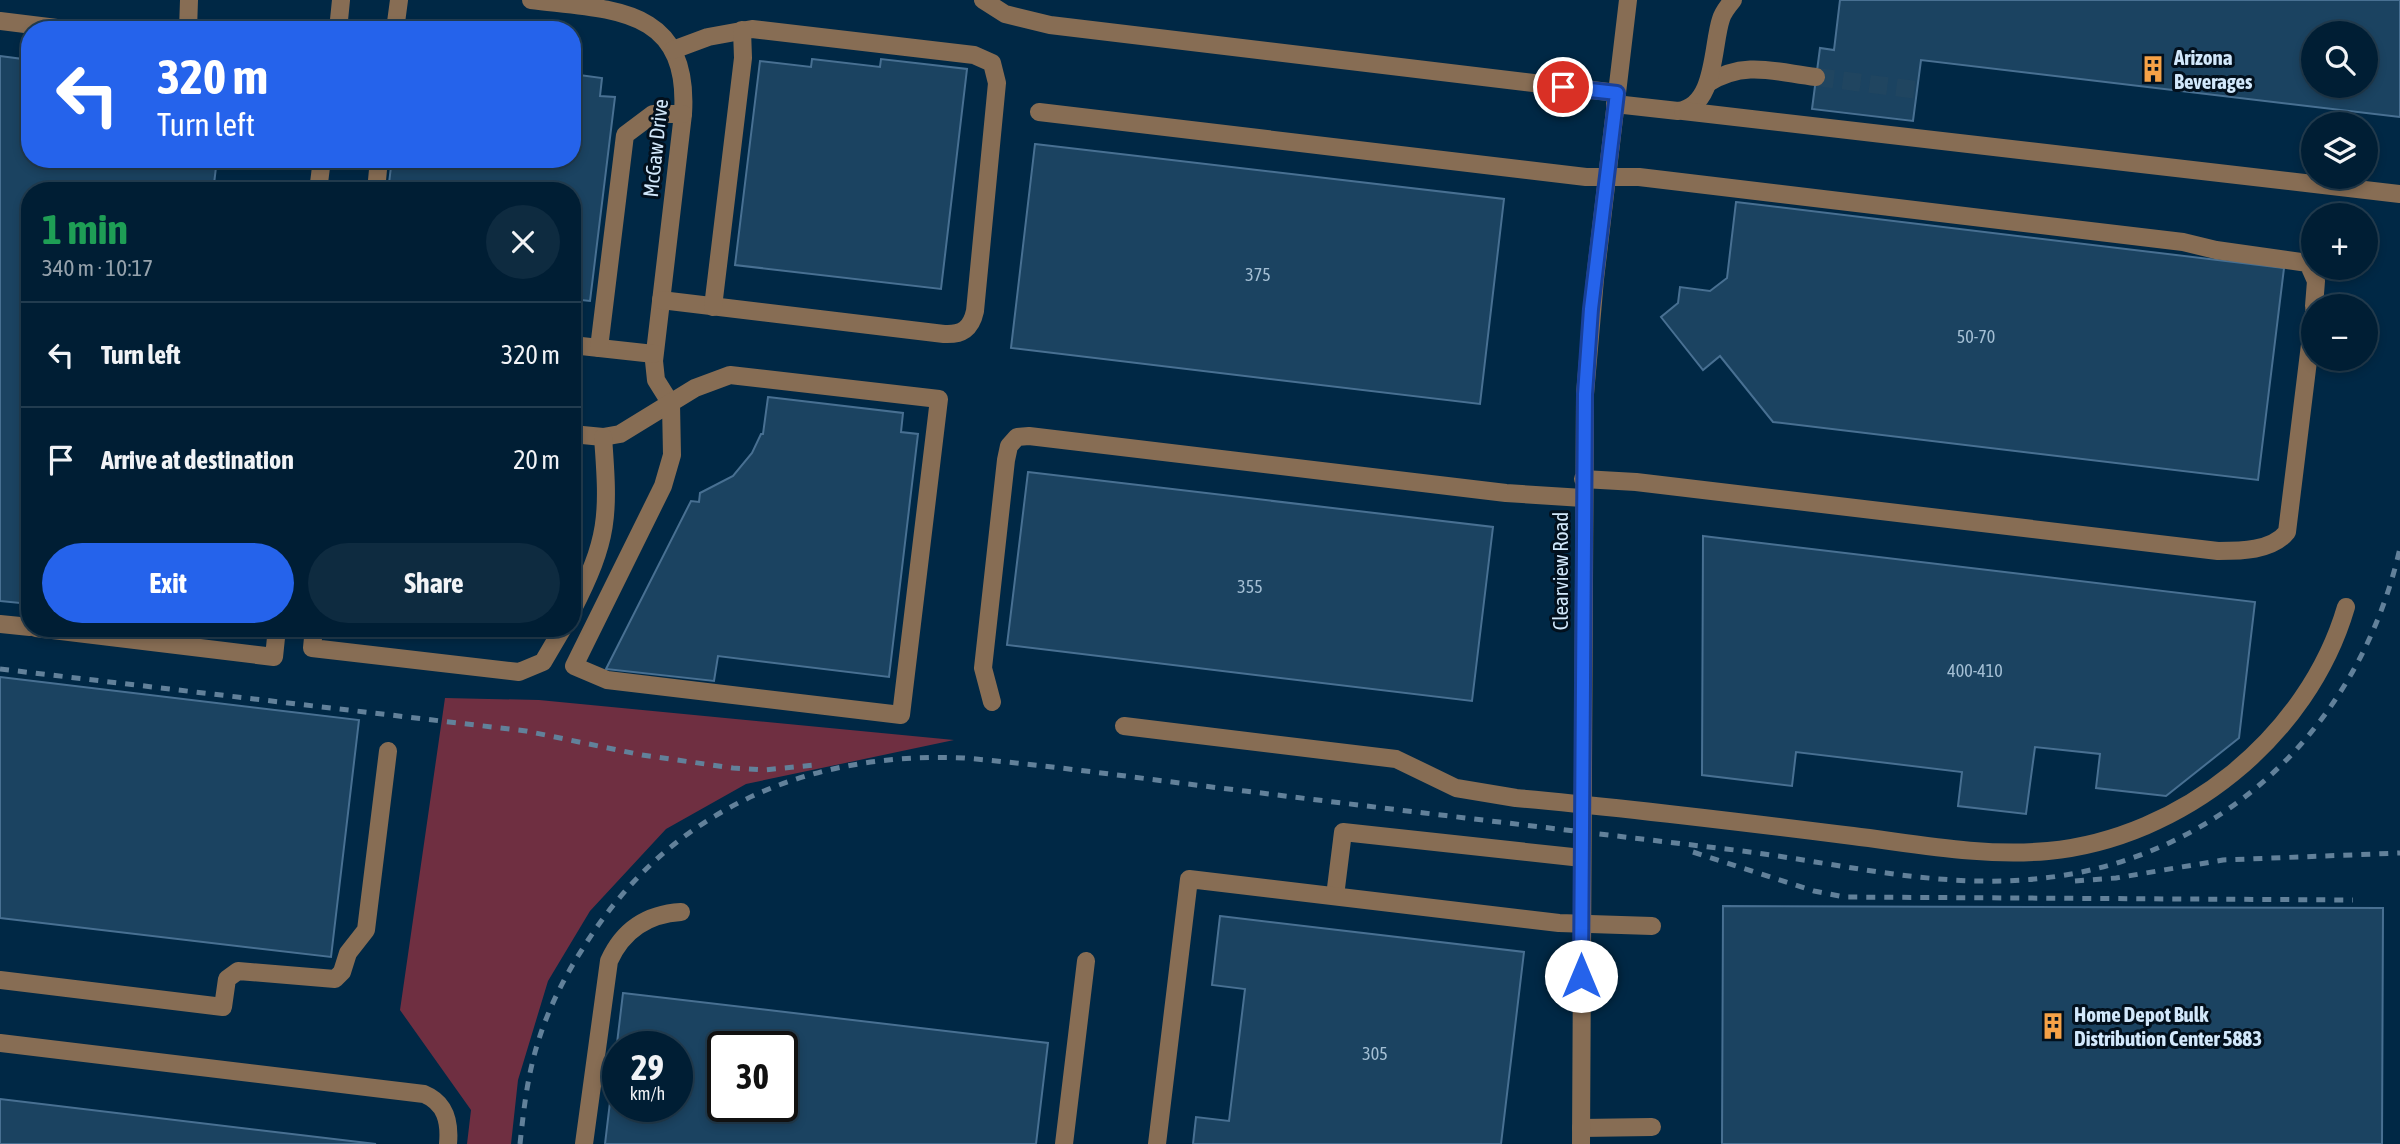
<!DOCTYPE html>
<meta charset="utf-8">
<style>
body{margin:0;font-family:"Asap Condensed",sans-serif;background:#0e2b40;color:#f1f3f6;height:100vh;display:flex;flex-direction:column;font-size:26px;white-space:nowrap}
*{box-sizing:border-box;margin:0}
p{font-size:23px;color:#95a2ac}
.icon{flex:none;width:38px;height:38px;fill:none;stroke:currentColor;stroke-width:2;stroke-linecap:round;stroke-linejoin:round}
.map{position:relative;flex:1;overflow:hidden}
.sheet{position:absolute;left:21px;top:182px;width:560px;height:455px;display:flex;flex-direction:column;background:#001e34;border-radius:28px;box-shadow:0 4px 10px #0003,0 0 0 2px #223c4f}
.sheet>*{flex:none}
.top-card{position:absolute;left:21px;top:21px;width:560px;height:147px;border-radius:28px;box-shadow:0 4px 10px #0003,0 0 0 2px #223c4f;background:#2563eb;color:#fff;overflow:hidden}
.tools{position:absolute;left:2301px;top:21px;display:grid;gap:14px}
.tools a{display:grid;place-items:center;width:77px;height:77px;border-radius:50%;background:#001e34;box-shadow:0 4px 10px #0003,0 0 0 2px #223c4f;font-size:35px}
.speed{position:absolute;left:602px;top:1031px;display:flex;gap:14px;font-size:35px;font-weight:700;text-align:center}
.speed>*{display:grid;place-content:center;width:91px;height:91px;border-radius:50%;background:#001e34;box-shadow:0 4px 10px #0003,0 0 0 2px #223c4f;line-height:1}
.speed small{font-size:18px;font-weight:400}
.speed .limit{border:4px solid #111;border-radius:10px;background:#fff;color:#111}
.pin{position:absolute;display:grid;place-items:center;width:60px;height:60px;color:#fff;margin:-30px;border:4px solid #fff;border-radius:50%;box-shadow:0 2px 7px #0007}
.me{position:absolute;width:77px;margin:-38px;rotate:0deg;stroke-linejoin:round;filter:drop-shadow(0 0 5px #0008)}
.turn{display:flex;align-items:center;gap:24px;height:147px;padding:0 21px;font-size:32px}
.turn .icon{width:91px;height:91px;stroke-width:2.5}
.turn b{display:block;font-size:49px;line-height:60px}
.round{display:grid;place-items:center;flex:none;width:74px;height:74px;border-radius:37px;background:#0e2b40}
.headline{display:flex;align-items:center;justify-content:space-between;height:119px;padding:0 21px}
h1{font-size:42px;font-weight:700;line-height:52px;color:#1e9e55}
.primary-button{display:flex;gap:14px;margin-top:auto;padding:14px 21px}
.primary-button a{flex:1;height:80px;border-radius:42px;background:#2563eb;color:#fff;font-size:28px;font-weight:700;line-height:80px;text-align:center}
.primary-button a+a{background:#0e2b40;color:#f1f3f6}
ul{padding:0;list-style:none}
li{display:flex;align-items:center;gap:21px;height:105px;padding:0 21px;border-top:2px solid #223c4f}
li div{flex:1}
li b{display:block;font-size:26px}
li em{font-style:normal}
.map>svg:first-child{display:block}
.green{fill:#6f2f41}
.building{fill:#1b4361;stroke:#487092;stroke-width:2;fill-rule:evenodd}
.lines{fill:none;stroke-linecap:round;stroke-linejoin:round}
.minor-tunnel{stroke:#204560;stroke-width:18;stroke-dasharray:18 9;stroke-linecap:butt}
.minor{stroke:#876d54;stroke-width:18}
.rail{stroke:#62819a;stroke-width:5;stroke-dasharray:9 9;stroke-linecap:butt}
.route-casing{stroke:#184099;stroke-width:18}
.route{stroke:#2563eb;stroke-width:12}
.labels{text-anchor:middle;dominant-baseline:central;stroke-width:6;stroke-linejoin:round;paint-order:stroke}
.number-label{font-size:18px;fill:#a4bfd4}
.poi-label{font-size:21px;font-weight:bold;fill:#d2e8fb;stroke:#02101d;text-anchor:start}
.street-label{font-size:21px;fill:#d2e8fb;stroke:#02101d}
</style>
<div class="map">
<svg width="2400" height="1144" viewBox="0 0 2400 1144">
<rect width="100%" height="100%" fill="#002845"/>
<polygon class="green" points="445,698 539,700 954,740 746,784 666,829 590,911 548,981 518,1080 511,1144 467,1144 471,1110 400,1010"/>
<g class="building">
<path d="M1840,0H2400V117L1921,60L1913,121L1812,109L1820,48L1834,50ZM2314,33H2366V86H2314Z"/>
<polygon points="0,56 30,60 30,159 217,159 214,184 264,190 264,186 290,189 290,191 30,191 30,604 0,601"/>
<polygon points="812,59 880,67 881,59 967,69 941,289 735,265 760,61 811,67"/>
<polygon points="572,74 602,78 600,96 615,97 590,301 572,299 572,191 388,191 392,159 572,159"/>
<polygon points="1035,144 1504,199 1480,404 1011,348"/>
<polygon points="1736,202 2284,268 2258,480 1773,422 1720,356 1703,370 1661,317 1678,303 1680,287 1710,291 1727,278"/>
<polygon points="768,397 903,413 901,432 918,434 889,677 718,656 714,681 606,669 691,501 699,502 700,493 733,476 752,453 761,434 763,434"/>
<polygon points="1028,472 1493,527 1472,701 1007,645"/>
<polygon points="572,504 576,505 572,535"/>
<polygon points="1703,536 2255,602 2239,738 2166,796 2096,788 2100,754 2035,747 2026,814 1958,806 1962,772 1796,752 1792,786 1702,775"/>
<polygon points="0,677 359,720 331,957 0,918"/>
<polygon points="1723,906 2383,908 2382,1144 1722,1144"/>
<polygon points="1220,916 1524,952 1501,1144 1193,1144 1196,1117 1229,1121 1245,989 1212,985"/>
<path d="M623,993L1048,1043L1036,1144H605ZM618,1046H677V1106H618ZM723,1046H782V1106H723Z"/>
<polygon points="0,1099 376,1144 0,1144"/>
</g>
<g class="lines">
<polyline class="minor-tunnel" points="1816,77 1917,90"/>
<g class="minor">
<path d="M531,0C612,10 690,6 683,114L654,361L656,380L671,404"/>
<polyline points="983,0 1005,14 1050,25 1617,93"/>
<polyline points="0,21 73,30"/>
<polyline points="188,30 189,0"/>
<polyline points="338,30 341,0"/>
<polyline points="395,30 399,0"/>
<path d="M1708,83C1745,60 1775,72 1816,77"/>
<path d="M1615,104L1678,111C1716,107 1712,45 1721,19C1723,12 1728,6 1733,0"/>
<polyline points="1683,111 2400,194"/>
<polyline points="1039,112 1586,177 1639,177 2183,242 2216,250 2308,263 2316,281 2314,306"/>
<polyline points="318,191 322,159"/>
<polyline points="376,191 379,159"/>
<path d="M661,300L944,334C962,335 971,329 975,311L997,83L992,63L974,55L752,29L708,37L673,50"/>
<polyline points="713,307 743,58 742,30"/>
<polyline points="572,345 654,354"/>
<polyline points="599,348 625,135 653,114 683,114"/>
<polyline points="572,434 603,437 620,434 695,388 730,375 939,399 901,715 607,680 574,666 663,486 672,455 671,404"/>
<path d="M1583,479L1636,482L2218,551C2240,551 2272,551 2287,532L2314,312"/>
<path d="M572,611C609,538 609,517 603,437"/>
<polyline points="0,624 30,627"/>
<polyline points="36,628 274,657 277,628"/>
<polyline points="314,628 312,648 519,672 543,662 563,628"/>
<polyline points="992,702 983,668 1006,460 1009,446 1017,437 1029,436 1506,493 1583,498"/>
<path d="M1124,726L1396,759L1456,788L1516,798C1629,808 1741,822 1853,836C1917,844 1983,857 2048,851C2182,838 2308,737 2346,607"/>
<polyline points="1335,896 1343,832 1582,858"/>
<polyline points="0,980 223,1007 227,979 238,971 335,979 342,972 348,953 366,930 388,751"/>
<path d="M0,1043L424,1094C446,1103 450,1122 448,1144"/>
<polyline points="1581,1128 1652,1127"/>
<path d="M584,1144L609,961C623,930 647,914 681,912"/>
<polyline points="1064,1144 1086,961"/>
<polyline points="1157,1144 1189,879 1559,923 1652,926"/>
<polyline points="1581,1144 1585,394 1595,279 1628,0"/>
</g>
<g class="rail">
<polyline points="0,669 526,731 642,755 733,768 764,770 815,765"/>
<polyline points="1693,852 1814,891 1844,897 2353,900"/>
<polyline points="2075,881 2116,878 2223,860 2400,853"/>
<path d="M520,1144C523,1116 526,1088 533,1060C543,1019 562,980 585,945C670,810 808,751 964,758C1058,766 1151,780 1245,791C1405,811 1566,830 1726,849C1858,864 1976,903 2110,865C2260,822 2366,699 2400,548"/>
</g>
</g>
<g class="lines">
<defs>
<polyline id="route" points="1563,87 1617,93 1591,309 1585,394 1581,976"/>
</defs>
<use href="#route" class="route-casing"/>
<use href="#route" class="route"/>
</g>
<defs>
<symbol id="building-bare" viewBox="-9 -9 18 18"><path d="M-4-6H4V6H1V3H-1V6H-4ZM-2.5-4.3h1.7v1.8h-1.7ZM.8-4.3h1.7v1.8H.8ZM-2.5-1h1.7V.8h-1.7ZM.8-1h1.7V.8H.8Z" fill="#f6a247" stroke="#02101d" stroke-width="2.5" paint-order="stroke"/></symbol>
</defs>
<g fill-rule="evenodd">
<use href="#building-bare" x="2134" y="50" width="38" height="38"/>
<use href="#building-bare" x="2034" y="1007" width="38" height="38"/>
</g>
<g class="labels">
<g class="number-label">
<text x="1258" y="274">375</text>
<text x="1976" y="336">50-70</text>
<text x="1250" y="586">355</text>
<text x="1975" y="670">400-410</text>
<text x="1375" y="1053">305</text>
</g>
<g class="poi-label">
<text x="2174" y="57">Arizona<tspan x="2174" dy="24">Beverages</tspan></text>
<text x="2074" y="1014">Home Depot Bulk<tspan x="2074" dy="24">Distribution Center 5883</tspan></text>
</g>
<g class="street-label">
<text transform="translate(655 148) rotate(-84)">McGaw Drive</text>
<text transform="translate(1560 571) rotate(-90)">Clearview Road</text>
</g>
</g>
</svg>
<div class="tools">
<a><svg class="icon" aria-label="search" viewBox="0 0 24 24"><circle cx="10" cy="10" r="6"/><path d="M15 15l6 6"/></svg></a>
<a><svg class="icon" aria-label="layers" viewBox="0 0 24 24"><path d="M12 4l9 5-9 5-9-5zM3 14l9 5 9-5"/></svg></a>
<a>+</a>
<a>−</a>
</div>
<div class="speed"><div>29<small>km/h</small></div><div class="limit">30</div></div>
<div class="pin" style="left:1563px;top:87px;background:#d93025"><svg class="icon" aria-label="arrive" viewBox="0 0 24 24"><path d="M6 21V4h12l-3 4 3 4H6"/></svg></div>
<svg class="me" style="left:1581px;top:976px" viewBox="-20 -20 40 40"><circle r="19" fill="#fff"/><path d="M0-13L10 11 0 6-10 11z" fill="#2563eb"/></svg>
<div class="top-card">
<div class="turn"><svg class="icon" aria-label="left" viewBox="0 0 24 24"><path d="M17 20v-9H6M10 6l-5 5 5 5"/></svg><div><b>320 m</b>Turn left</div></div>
</div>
<section class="sheet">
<div class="headline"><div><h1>1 min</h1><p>340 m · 10:17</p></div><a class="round"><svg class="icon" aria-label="close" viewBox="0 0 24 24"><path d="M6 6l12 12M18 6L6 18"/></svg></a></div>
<ul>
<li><svg class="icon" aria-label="left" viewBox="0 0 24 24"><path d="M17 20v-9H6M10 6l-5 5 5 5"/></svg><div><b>Turn left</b></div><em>320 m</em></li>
<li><svg class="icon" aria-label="arrive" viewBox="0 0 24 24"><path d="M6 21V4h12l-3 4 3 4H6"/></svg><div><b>Arrive at destination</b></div><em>20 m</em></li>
</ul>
<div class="primary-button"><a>Exit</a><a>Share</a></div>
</section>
</div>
